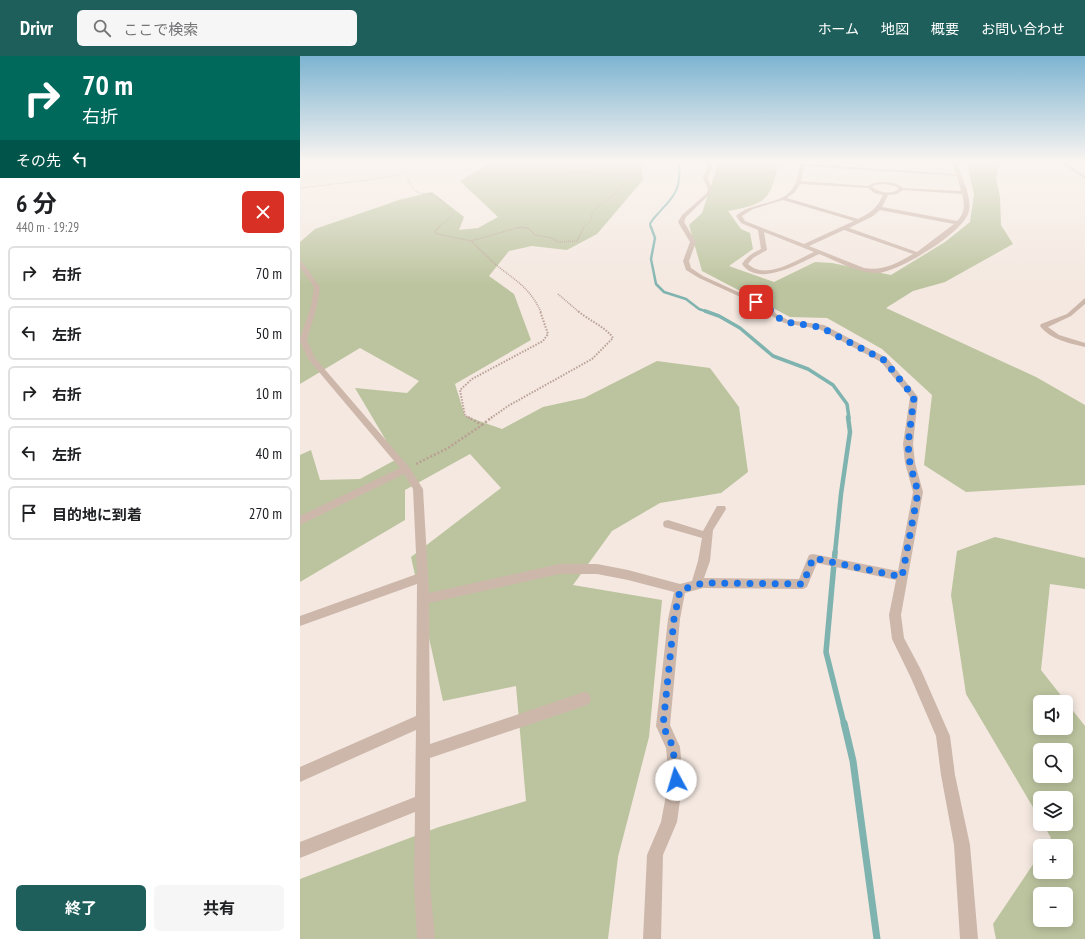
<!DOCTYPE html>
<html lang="ja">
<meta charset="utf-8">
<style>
body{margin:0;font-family:"PT Sans Narrow","Noto Sans JP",sans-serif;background:#f6f6f6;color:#202124;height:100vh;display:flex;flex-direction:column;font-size:15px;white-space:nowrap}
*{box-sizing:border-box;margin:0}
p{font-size:13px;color:#757577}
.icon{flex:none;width:22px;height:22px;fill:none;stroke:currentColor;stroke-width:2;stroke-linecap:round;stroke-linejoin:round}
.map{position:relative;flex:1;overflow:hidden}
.panel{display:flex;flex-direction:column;background:#fff;width:300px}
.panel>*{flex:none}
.hud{background:#00695c;color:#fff;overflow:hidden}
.fabs{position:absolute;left:733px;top:639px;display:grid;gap:8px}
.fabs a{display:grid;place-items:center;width:40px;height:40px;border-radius:6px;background:#fff;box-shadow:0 2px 10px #0003;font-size:20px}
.pin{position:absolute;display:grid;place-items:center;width:34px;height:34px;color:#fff;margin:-17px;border-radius:8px;box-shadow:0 2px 6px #0006}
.me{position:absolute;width:44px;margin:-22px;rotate:354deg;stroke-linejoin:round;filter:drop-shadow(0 0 3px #0008)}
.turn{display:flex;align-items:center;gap:14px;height:84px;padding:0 16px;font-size:18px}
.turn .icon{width:52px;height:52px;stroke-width:2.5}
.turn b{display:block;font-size:28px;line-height:34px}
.then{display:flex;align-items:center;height:38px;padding:0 16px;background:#0003;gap:8px;font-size:15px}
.round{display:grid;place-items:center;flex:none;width:42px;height:42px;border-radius:6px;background:#f6f6f6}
.overview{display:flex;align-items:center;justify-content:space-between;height:68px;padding:0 16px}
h1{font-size:24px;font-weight:700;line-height:30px}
.primary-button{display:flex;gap:8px;margin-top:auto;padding:8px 16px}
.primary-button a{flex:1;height:46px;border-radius:6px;background:#1e5f5b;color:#fff;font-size:16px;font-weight:700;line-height:46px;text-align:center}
.primary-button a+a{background:#f6f6f6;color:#202124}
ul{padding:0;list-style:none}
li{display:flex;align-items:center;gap:12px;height:54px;margin:0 8px 6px;padding:0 8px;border:2px solid #e0e0e0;border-radius:6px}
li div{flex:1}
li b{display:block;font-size:15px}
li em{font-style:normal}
header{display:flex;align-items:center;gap:24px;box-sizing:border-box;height:56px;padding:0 20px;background:#1e5f5b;color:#fff}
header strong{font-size:19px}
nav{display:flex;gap:22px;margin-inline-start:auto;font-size:14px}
.search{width:280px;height:36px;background:#f6f6f6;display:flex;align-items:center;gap:10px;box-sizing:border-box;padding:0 14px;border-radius:6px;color:#757577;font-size:15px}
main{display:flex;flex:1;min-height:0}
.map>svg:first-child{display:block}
.green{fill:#bcc49f;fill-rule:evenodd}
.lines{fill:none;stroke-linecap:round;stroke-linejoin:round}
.stream-far5{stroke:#7eb3af;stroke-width:2}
.stream-far4{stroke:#7eb3af;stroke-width:2.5}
.stream-far3{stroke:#7eb3af;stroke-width:3.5}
.stream-far2{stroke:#7eb3af;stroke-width:4.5}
.stream-far1{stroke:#7eb3af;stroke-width:5.5}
.stream{stroke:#7eb3af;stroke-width:7}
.path-far3{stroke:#b9a095;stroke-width:1;stroke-dasharray:1 1;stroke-linecap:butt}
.path-far2{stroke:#b9a095;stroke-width:1.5;stroke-dasharray:1 1;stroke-linecap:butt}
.path-far1{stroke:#b9a095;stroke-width:2;stroke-dasharray:1.5 1.5;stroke-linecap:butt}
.path{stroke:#b9a095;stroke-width:2.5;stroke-dasharray:2 2;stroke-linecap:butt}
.minor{fill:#cdb7ab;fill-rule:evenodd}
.route{stroke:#1a73e8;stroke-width:7;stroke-dasharray:0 12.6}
</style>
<header>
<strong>Drivr</strong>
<div class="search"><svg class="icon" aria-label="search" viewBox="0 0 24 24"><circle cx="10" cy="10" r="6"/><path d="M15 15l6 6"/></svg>ここで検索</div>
<nav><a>ホーム</a><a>地図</a><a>概要</a><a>お問い合わせ</a></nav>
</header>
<main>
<section class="panel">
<div class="hud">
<div class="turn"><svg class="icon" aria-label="right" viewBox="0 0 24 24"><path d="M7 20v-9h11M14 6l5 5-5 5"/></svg><div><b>70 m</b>右折</div></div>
<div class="then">その先<svg class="icon" aria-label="left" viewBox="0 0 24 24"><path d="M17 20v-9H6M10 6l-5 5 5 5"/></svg></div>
</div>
<div class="overview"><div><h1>6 分</h1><p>440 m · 19:29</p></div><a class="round" style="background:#d93025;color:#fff"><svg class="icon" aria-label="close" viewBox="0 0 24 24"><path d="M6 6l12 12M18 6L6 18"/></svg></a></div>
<ul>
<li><svg class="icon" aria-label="right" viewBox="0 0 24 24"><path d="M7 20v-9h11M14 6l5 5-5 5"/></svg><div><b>右折</b></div><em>70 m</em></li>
<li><svg class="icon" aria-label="left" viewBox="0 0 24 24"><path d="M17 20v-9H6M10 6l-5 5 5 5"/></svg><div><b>左折</b></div><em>50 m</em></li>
<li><svg class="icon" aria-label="right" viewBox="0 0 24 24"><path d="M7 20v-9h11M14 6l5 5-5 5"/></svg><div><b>右折</b></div><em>10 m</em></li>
<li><svg class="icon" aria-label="left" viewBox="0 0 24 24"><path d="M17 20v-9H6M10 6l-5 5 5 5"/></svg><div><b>左折</b></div><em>40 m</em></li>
<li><svg class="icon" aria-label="arrive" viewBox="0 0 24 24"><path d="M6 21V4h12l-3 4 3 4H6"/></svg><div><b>目的地に到着</b></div><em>270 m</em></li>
</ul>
<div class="primary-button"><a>終了</a><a>共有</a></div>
</section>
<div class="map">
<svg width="785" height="883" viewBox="0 0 785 883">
<rect width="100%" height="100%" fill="#f4e8e0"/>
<g class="green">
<polygon points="193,105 341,105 343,124 297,178 267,194 232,190 209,195 189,220 214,238 231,284 155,328 165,360 202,373 243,351 284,342 357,305 410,312 439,351 448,416 421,437 360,447 312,475 273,529 362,544 349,681 318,801 308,883 0,883 0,823 139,771 226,745 216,630 143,645 111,501 201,432 170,398 105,434 105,464 0,526 0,399 11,394 20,424 60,423 97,403 55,332 107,337 119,325 60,292 0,328 0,186 15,173 99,144 132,136 164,161 159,174 178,172 198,161 160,125"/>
<path d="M419,105H470L478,109C470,146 464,148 428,155L441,173L450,177L453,193L429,210L474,226L515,206L532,207L591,219L645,186L670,166L674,138L666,105H700L696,122L700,141L701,169L713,188L645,226L613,235L586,252L736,321L785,349V429L666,436L624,409L632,339L582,293L527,262L490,261L402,215L389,169L402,157Z"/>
<path d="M695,481L785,502V533L750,528L741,614L785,670V883H696L693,868L740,798V816H766V790H745L751,782L743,768H766V742H740V763L666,638L651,539L657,495ZM740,646H766V672H740ZM740,694H766V720H740ZM740,838H766V864H740Z"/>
</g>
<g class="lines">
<path class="stream-far5" d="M351,172L350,168C353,162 358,158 362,153C378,137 381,128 379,105"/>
<polyline class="stream-far4" points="351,171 355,182 351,203 356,228 364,236 386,243 399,253 408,256"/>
<polyline class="stream-far3" points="405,255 419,260 440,272 473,300 508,313 533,329 547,348 549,362"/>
<polyline class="stream-far2" points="535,497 541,438 550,376 548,361"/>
<polyline class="stream-far1" points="535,496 526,596 544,668"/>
<polyline class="stream" points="544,667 553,705 577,883"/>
<g class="path-far3">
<polyline points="260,105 261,114 331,121 324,127 317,137 296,152 292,157 291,164 283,172"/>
<path d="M0,132L76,123L103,118L107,120C117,146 121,132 138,142C143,145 149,153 153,158L138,172"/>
<polyline points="217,172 228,172"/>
</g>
<g class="path-far2">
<polyline points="139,171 135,176 137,178 171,185"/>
<polyline points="258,238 279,256"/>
<path d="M241,256C229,230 214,224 194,207C186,200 179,192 171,185L220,171L228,172L235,179L252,182L258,186L277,185L284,171"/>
</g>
<g class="path-far1">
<polyline points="170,362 165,360 160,334 172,323 243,285 248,278 240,255"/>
<path d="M191,362L208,350L292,303L313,282C306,271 288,264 278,255"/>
</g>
<g class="path">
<polyline points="182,369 192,361"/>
<polyline points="116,408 148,392 182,369 168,361"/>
</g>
<g class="minor">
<polygon points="406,105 410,105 412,110 408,122 412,133 411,137 386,161 384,166 396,186 389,205 391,212 403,220 471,251 476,258 488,264 524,269 587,302 618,341 613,388 615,407 623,436 601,559 604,582 621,614 650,680 655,719 670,789 678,883 660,883 654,789 641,719 636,680 611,622 592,583 589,559 596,524 517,507 507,531 503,533 403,532 385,537 380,563 370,669 380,691 383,723 377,766 363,799 361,883 343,883 347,799 361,766 369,723 366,692 356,670 368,563 374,536 328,524 297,518 259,518 129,547 130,688 284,636 289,638 291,643 289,648 284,650 130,702 130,828 135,883 117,883 114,828 115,756 0,802 0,786 115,741 116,674 0,726 0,711 116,660 117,528 0,570 0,560 117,518 113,433 104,418 0,469 0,460 100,412 8,303 0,285 0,282 11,250 14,231 0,211 0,205 2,206 20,231 17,250 7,284 15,302 109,411 123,433 129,537 259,508 297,508 328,514 380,528 392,525 398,505 402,482 364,471 363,468 364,465 368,464 403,475 417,450 425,450 426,453 413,474 410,505 404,522 499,523 509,499 513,498 598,515 613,436 605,407 603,388 610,341 581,306 519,273 484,267 472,260 467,253 399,222 386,214 383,205 390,186 378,166 382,159 407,137 408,133 403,122 408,110"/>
<path d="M501,105H505L504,108L656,118L652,105H656C661,120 672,140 669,155C665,176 597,217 577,217C557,217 537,205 519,198C500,207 458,232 442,208C447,200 453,197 461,193L458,174L441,167L436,160C452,145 484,150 494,130C498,122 499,113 501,105ZM504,110L657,120L661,135L603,132C595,125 577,123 568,130L501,125ZM500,128L568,132L574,137L583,139C577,152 571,157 558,163L487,142L495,136ZM585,128L596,130L599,133C591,139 580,137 572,131L574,129ZM603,134L662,138C665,149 665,157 657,165L582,151L588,139L597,138ZM483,144L554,165L504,188L445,165L442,160L453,153ZM580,154L654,168L617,196L549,172L573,160ZM544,174L613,198C596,208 583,215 564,212L509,190ZM464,176L514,196C496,204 466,225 448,208L453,202L467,194Z"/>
<polygon points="758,105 763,105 785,120 785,123"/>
<path d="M785,242V248L771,260L748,271L759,279L785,287V291C769,287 751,284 740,270L741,268L767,258Z"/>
</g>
</g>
<linearGradient id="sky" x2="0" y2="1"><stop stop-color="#7db4d1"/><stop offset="0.46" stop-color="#faf5f1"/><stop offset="1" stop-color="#faf5f1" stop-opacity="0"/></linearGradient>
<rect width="785" height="229" fill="url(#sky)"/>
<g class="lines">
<polyline class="route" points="376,724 373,691 363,670 374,563 380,534 403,527 503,528 513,502 602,521 618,436 610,408 608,388 614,341 584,304 520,271 486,266 474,259 469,252 456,246"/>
</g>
</svg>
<div class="fabs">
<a><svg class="icon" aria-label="sound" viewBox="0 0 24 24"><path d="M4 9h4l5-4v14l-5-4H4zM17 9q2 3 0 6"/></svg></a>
<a><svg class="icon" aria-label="search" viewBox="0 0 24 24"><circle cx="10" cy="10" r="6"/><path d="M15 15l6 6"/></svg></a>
<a><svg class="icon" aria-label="layers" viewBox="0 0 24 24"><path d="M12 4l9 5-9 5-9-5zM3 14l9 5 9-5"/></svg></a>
<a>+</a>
<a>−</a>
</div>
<div class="pin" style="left:456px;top:246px;background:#d93025"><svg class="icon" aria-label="arrive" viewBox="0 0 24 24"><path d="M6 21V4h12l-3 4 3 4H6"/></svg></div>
<svg class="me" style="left:376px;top:724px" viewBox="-20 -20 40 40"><circle r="19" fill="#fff"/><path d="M0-13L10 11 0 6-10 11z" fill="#1a73e8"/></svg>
</div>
</main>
